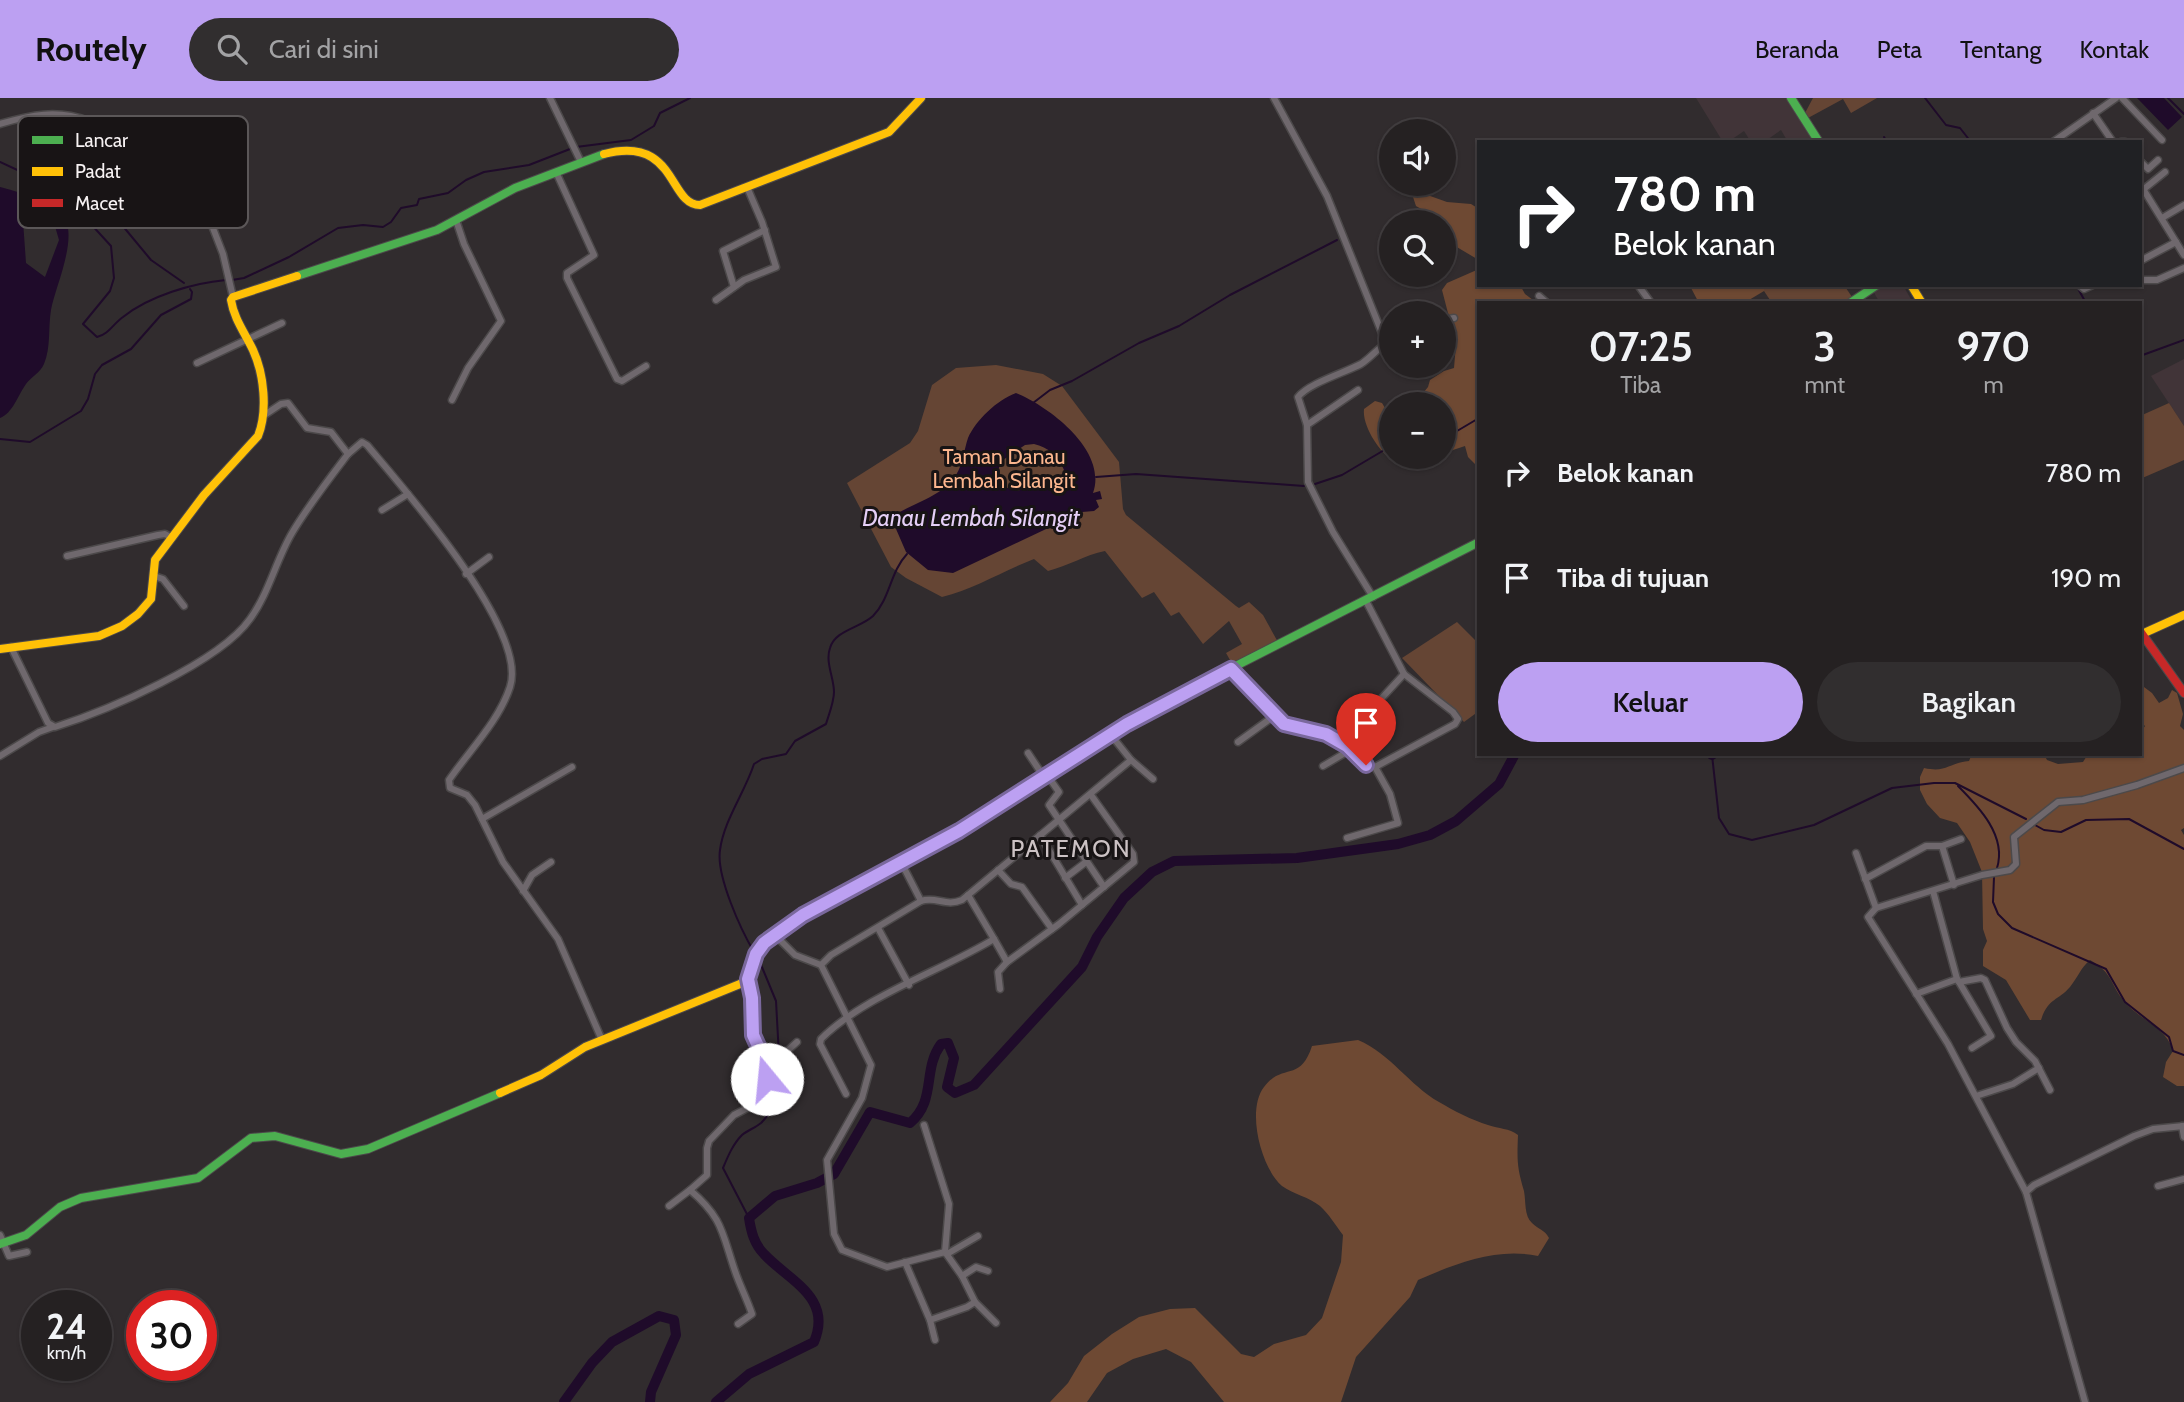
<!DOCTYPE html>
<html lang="id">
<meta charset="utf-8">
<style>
body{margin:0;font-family:Cabin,sans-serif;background:#312e2f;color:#f1f3f6;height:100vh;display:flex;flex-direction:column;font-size:26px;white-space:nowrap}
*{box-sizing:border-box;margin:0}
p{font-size:23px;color:#a3a3a5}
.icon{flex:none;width:38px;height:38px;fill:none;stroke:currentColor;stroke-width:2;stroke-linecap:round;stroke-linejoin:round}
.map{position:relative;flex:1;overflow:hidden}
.panel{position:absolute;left:1477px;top:203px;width:665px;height:455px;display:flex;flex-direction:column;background:#252122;border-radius:0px;box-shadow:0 2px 5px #0004,0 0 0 2px #423e40}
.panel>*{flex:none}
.guide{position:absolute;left:1477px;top:42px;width:665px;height:147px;border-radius:0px;box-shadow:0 2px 5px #0004,0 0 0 2px #423e40;background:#202124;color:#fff;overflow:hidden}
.buttons{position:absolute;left:1379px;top:21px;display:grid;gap:14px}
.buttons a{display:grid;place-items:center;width:77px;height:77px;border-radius:50%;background:#252122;box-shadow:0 2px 5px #0004,0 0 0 2px #423e40;font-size:35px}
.speed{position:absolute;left:21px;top:1192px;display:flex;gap:14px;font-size:35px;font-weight:700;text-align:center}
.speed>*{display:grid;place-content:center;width:91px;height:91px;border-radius:50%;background:#252122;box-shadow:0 2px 5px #0004,0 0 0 2px #423e40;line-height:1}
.speed small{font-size:18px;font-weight:400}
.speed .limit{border:10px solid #d22;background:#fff;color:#111}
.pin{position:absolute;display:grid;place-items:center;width:60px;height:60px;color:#fff;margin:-72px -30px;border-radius:50% 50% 50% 0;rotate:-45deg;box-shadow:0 0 7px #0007}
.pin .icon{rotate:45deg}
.me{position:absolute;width:77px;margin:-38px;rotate:343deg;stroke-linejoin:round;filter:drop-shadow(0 0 5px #0008)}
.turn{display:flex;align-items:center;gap:24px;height:147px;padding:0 21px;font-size:32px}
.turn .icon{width:91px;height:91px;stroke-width:2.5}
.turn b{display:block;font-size:49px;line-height:60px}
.eta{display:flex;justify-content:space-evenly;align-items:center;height:119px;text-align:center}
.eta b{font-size:42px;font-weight:600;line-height:49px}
.cta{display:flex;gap:14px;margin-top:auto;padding:14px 21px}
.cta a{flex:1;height:80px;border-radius:42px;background:#bca0f2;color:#111;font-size:28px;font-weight:600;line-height:80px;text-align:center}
.cta a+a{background:#312e2f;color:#f1f3f6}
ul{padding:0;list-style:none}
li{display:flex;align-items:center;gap:21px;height:105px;padding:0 21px}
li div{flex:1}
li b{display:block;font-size:26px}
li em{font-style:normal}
header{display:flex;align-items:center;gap:42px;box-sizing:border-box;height:98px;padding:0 35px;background:#bca0f2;color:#111}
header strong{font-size:33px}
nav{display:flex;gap:38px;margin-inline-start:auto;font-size:24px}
.search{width:490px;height:63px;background:#312e2f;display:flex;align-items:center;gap:18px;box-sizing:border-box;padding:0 24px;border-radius:38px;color:#a3a3a5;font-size:26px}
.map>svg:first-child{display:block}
.built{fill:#413438}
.green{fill:#654534}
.forest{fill:#6e4933}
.water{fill:#1f0b2a;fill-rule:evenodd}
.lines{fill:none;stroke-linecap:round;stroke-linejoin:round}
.stream{stroke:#1f0b2a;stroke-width:2}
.river{stroke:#1f0b2a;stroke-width:10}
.street-casing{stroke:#4c494a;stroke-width:9}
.fast-casing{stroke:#4c494a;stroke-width:10}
.slow-casing{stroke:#4c494a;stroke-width:10}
.jam-casing{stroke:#4c494a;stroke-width:10}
.street{stroke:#6f686d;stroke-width:6}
.fast{stroke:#4caf50;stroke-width:8}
.slow{stroke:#ffc107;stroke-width:8}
.jam{stroke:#c62828;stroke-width:8}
.route-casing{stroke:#7a689d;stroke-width:18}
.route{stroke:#bca0f2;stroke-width:12}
.labels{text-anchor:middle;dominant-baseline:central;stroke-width:6;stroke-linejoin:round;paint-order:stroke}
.park-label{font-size:21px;fill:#fcb68e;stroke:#181415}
.water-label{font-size:23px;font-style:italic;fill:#e5cff7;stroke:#181415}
.quarter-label{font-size:24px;letter-spacing:2px;fill:#ccc2c4;stroke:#181415}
.key{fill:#181415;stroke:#5b5758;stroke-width:2}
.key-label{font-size:19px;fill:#f7f2f3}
</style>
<header>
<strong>Routely</strong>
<div class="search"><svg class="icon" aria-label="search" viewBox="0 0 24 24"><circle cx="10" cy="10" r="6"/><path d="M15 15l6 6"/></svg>Cari di sini</div>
<nav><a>Beranda</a><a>Peta</a><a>Tentang</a><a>Kontak</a></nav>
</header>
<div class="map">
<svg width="2184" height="1304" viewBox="0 0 2184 1304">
<rect width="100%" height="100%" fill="#312c2e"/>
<g class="built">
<polygon points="1696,0 1787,0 1815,44 1788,44 1781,32 1764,44 1751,44 1744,33 1728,44 1723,44"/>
<polygon points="1882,187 1903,187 1913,205 1880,205 1873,193"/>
<polygon points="2184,261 2184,328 2151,278"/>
</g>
<g class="green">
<polygon points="1813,0 1877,0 1851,15 1843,1 1808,20 1805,15"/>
<polygon points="1760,187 1844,187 1852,199 1843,205 1772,205"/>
<path d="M996,267L1043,276L1062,288L1119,364L1123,411L1126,417L1236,508L1239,510L1249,504L1263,517L1279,546L1234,569L1226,555L1242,546L1229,523L1203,546L1179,514L1171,518L1154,494L1142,500L1105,453C1085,457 1068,468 1048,473L1034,461C1003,473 974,491 942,499L906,480L891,469L847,385L910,345L918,333L932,287L956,270Z"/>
<polygon points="2169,305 2184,328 2184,362 2140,381 2140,318"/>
<polygon points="1457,524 1479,546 1479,613 1464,624 1402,560"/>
</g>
<g class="forest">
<polygon points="1419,94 1447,104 1471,106 1479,111 1479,166 1477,161 1445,142 1444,124 1416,108 1413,99"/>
<polygon points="1479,171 1479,187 1520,187 1525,196 1537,205 1479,205 1479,370 1468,359 1465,348 1444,355 1444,306 1414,306 1428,289 1430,282 1444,273 1454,270 1456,246 1442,192 1447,185"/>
<polygon points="1693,187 1764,187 1764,193 1744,205 1699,205 1691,190"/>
<path d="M1375,303L1382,305L1385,310H1391V359H1407L1391,361C1378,352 1362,327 1364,311Z"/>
<path d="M2140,586L2152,595L2159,605L2168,600L2172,592L2177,595L2183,616L2180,628L2184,632V730L2181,732L2184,737V988H2177L2163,979L2166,964L2173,953C2166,928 2140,923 2124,903C2109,885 2114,876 2090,862C2080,871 2078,879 2070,889C2058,903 2048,900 2041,922H2030L2006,882L1983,868V852L1987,843L1983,831L1982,774L1970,744L1957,725L1940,720L1927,706L1920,692V679L1924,670C1947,675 1948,665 1969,663L1972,656H1999L2002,659L2004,656H2044L2047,662L2058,666L2083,664L2088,656H2140V635L2145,628L2140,623Z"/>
<path d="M1358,942C1391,956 1409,987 1439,1004C1454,1013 1472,1022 1488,1027C1499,1031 1509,1030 1518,1037C1517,1063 1517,1069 1524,1093C1526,1103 1524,1118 1532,1125C1539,1132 1544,1131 1549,1140L1538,1158C1496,1149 1455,1166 1418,1182L1410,1199L1356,1259L1341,1304H1224L1191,1264L1166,1251L1133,1261L1107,1275L1087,1304H1050L1068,1285L1084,1258L1112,1236L1139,1219L1170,1211L1195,1210L1241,1256L1254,1259L1274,1246L1306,1237L1322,1220L1341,1164L1343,1137C1336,1128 1329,1116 1320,1108C1309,1099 1293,1096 1282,1088C1261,1070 1246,1012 1264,989C1283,964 1300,985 1312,948Z"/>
</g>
<g class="water">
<polygon points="2137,0 2164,0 2182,19 2168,32"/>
<path d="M0,89C15,93 50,103 60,113C82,134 55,188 51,212C48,230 51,249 44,266C40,275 31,279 26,286C18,297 13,315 0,320ZM18,113L34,115L54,125L59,142L45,179L26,165L23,123Z"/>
<path d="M1016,295C1050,309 1108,353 1093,395L1100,393L1102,401L1096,402L1099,409L1094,413L1082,414L953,475L928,472L906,454L893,424L896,416C917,404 942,398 956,377C963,366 964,352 968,340C976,322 997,302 1016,295ZM1034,346C1048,349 1059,359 1064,372L1061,378L1017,393L996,386L1000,364L1025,347Z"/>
</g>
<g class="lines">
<g class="stream">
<polyline points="1925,0 1946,27 1960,30 1971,44"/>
<polyline points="2168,0 2184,16"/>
<polyline points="1884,39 1887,44"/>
<polyline points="576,49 631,42 654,28 660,15 690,0"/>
<polyline points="0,64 43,84 77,96 112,115 151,162 184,185"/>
<path d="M63,116L89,124L111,148L114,180L110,193L83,226L97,239C109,236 113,226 123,219C149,198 193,185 226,182"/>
<polyline points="232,182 244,180 289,159 338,130 363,127 383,129 391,124 401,110 417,107 419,101 448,95 466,82 484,74 529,67 570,51"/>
<polyline points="2076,187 2086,205"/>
<polyline points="2140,258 2184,242"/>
<polyline points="1033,305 1050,292 1072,283 1139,245 1179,228 1230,197 1337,142"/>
<polyline points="1444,338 1452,336 1479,320"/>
<polyline points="0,341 30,344 81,313 88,301 95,276 102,267 131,251 161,217 191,201 192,194 190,191"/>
<polyline points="1096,379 1136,376 1304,388"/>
<polyline points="1315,386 1342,377 1391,348"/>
<polyline points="1715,656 1712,657 1719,720 1729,736 1752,742 1814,727 1892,690 1934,685 1955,685 2026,721"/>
<path d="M1958,688C1979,709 2007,738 1997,770"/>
<polyline points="2035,727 2044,732 2061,734 2086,722 2129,721 2184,751"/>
<polyline points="1994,779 1993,804 1998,816 2012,830 2106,871 2125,904 2169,939 2173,953 2184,957"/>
<path d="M754,854C741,832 716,778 720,752C724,722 745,694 754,666L762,661L786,656L795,643L826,626C829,616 834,604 834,594C834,580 825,564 830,550C835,532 860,530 873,518C890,501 890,474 907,456"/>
<polyline points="759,862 776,903 779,958"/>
<path d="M749,1120L723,1070C728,1058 733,1046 742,1037C748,1032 755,1030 761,1025C778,1009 779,985 779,963"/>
</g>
<g class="river">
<polyline points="1711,656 1712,657"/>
<polyline points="564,1304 592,1265 612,1244 659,1218 674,1222 676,1237 651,1294 650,1304"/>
<path d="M716,1304L749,1276L814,1244C833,1199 789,1183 764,1156C754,1146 751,1133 749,1120L775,1098L817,1085L834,1076L870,1014L910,1025C937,1002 922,972 941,946L948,945L954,960L947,989L955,995L974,987L1082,869L1097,839L1124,800L1152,774L1174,763L1297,760L1398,746L1430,737L1456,723L1499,686L1515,656"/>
</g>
<defs>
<g id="street">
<polyline points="550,0 581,64"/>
<polyline points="1274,0 1327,98 1384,240 1383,246"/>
<polyline points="2122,0 2162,42"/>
<polyline points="2093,15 2113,44"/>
<path d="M0,26C30,17 58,11 88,23L96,38L101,41L134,37L154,76L206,112L223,156L233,199"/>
<polyline points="2053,44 2116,0"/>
<polyline points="2121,44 2125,44"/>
<polyline points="2140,63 2148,71 2158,62"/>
<polyline points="556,74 594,157 567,175 567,180 617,281 622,283 646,268"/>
<polyline points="2140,86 2184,157"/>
<polyline points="2144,91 2165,74"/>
<polyline points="2162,120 2184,107"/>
<polyline points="2140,163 2176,144"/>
<polyline points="2142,182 2157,182 2184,170"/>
<polyline points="1638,187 1651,205"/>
<polyline points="2079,187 2084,191 2093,187"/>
<polyline points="734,189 723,153 765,132"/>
<polyline points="1539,198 1547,205"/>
<polyline points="716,202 744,182 776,169 762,124 747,89"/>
<polyline points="1444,222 1454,220"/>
<polyline points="1444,257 1445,256"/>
<polyline points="1388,261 1391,260"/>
<polyline points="197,265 282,225"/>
<polyline points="452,302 468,270 501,223 464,146 456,122"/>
<polyline points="1307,327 1358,292"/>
<path d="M348,356L362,344L367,347C404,391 529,532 510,589C499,623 469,653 449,682L450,690L467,697L475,707L503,764L558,841L602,942"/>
<polyline points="382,412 408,396"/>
<polyline points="67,458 158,437 165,436 172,440"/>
<polyline points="466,476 489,459"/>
<polyline points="154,478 163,481 184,508"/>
<path d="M1373,499L1333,434L1308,384L1307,327L1298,299C1309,285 1344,275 1361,266C1372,259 1380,247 1391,243"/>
<path d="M11,549L48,625L55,629C106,613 219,565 250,521C269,495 276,462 292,435C308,408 329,381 348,356L331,334L307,330L288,305L281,306L263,318"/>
<polyline points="1231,571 1284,626 1326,636 1347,648 1366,667 1375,669 1455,626 1458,621 1453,614 1404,576 1366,503"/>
<polyline points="1334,640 1380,602 1404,576"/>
<polyline points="1238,644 1274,618"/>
<polyline points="1028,655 1044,679"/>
<polyline points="0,658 39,634 53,629"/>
<polyline points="1131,662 1153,681"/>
<polyline points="1323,668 1350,652"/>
<polyline points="1047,677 1059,694 1049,707 1104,789"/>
<polyline points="482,721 572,669"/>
<polyline points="1040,737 1082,807"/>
<polyline points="1347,740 1398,725 1390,696 1375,669"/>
<polyline points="1942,748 1954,787"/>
<polyline points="1856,755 1876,810"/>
<polyline points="901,764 921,803 831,857 821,867 871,967 862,1000 827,1062 834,1136 842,1152 887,1169 945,1154 962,1178 975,1204 996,1225"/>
<polyline points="998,772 1011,786 1022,789 1052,831"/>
<polyline points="1065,780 1086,764"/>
<polyline points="1865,781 1926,748 1942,748 1961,741"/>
<polyline points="523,793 532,777 551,764"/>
<path d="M921,803C936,798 946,809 962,802L1131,662L1111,637"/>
<polyline points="878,830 909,887"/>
<polyline points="774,836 795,857 821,867"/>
<polyline points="994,841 1007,864"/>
<polyline points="1957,881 1959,884 1981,880 1985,882 2007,930 2016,944 2035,963 2050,992"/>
<polyline points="1959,884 1991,938 1972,950"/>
<polyline points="1000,891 998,874 1007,864 1059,826 1134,764 1133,756 1091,697"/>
<polyline points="1916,896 1957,881 1933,793"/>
<polyline points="767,968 772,967 797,944"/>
<path d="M846,996L820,946L821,941C864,898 941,873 994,841L968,797"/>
<polyline points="1976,998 2013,986 2039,970"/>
<polyline points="924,1027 949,1106 945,1154"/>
<polyline points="2182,1028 2184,1039"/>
<polyline points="2158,1088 2184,1081"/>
<polyline points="2026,1094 1948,946 1868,819 1876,810 1982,777 2010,772 2016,766 2014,739 2058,704 2083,702 2137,687 2184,670"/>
<polyline points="669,1108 690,1092"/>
<polyline points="0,1137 9,1158 27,1154"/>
<polyline points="947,1156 978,1138"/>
<polyline points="905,1164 930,1222"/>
<polyline points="962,1178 976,1169 988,1173"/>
<path d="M738,1226L752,1216C747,1201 740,1188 735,1173C722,1135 723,1120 690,1092L707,1077V1050L709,1043L734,1017L761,1003L767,987V968L753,937L752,900L748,881"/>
<polyline points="935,1242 930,1222 967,1209 975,1204"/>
<polyline points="2085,1304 2026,1094 2034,1087 2134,1038 2153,1031 2184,1028"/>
</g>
<g id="fast">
<polyline points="1791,0 1819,44"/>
<polyline points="297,178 437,132 515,90 604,56"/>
<polyline points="1850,205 1877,187"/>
<polyline points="876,778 959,733 1167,603 1479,444"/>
<polyline points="0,1146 26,1137 60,1109 81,1100 198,1080 251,1040 275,1038 341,1056 368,1051 500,995"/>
</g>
<g id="slow">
<path d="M604,56C677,37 668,107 700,107L889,34L921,0"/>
<polyline points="1911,187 1922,205"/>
<polyline points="2142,536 2184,517"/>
<path d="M0,551L99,538L122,528L138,516L151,501L155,462L204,397L258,338C268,313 264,276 253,252C245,235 234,221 231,202L233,199L297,178"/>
<path d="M500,995L541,977L585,949L740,886L748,881C752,869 754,856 763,846C783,821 846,793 876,778"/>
</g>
<polyline id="jam" points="2140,533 2184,595"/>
</defs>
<use href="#street" class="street-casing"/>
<use href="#fast" class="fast-casing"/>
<use href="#slow" class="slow-casing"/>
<use href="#jam" class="jam-casing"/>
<use href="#street" class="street"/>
<use href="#fast" class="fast"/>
<use href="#slow" class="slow"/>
<use href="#jam" class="jam"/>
</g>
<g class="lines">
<defs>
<polyline id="route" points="767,981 767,968 753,937 752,900 748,881 756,856 764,845 803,817 959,733 1127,626 1231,571 1284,626 1326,636 1347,648 1366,667"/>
</defs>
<use href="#route" class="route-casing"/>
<use href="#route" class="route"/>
</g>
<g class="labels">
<g class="park-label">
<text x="1004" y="358">Taman Danau<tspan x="1004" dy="24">Lembah Silangit</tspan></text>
</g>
<g class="water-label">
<text x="971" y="420">Danau Lembah Silangit</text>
</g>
<g class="quarter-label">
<text x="1071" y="750">PATEMON</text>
</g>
</g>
<rect x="18" y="18" width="230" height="112" rx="10" class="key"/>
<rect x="32" y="38" width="31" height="8" fill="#4caf50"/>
<rect x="32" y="69" width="31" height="9" fill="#ffc107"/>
<rect x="32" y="101" width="31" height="8" fill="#c62828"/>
<g class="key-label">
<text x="75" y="49">Lancar</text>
<text x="75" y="80">Padat</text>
<text x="75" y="112">Macet</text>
</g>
</svg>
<div class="buttons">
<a><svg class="icon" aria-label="sound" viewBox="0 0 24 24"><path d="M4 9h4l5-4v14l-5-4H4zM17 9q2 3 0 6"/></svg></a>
<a><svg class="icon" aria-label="search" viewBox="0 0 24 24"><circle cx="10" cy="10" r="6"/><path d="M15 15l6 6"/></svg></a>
<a>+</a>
<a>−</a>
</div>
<div class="speed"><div>24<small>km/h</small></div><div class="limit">30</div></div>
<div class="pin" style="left:1366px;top:667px;background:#d93025"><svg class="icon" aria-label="arrive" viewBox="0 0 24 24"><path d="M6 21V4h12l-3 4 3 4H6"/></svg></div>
<svg class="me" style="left:767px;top:981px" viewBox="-20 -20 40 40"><circle r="19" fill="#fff"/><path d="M0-13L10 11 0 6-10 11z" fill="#bca0f2"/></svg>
<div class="guide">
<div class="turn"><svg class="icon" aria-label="right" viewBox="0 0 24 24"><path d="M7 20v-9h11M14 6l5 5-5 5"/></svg><div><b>780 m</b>Belok kanan</div></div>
</div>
<section class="panel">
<div class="eta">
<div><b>07:25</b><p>Tiba</p></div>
<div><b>3</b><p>mnt</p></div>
<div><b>970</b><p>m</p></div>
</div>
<ul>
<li><svg class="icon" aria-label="right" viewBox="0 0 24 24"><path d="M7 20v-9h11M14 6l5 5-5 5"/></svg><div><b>Belok kanan</b></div><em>780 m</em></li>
<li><svg class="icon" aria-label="arrive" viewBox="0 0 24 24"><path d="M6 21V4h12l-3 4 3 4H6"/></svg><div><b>Tiba di tujuan</b></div><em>190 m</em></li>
</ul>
<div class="cta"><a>Keluar</a><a>Bagikan</a></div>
</section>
</div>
